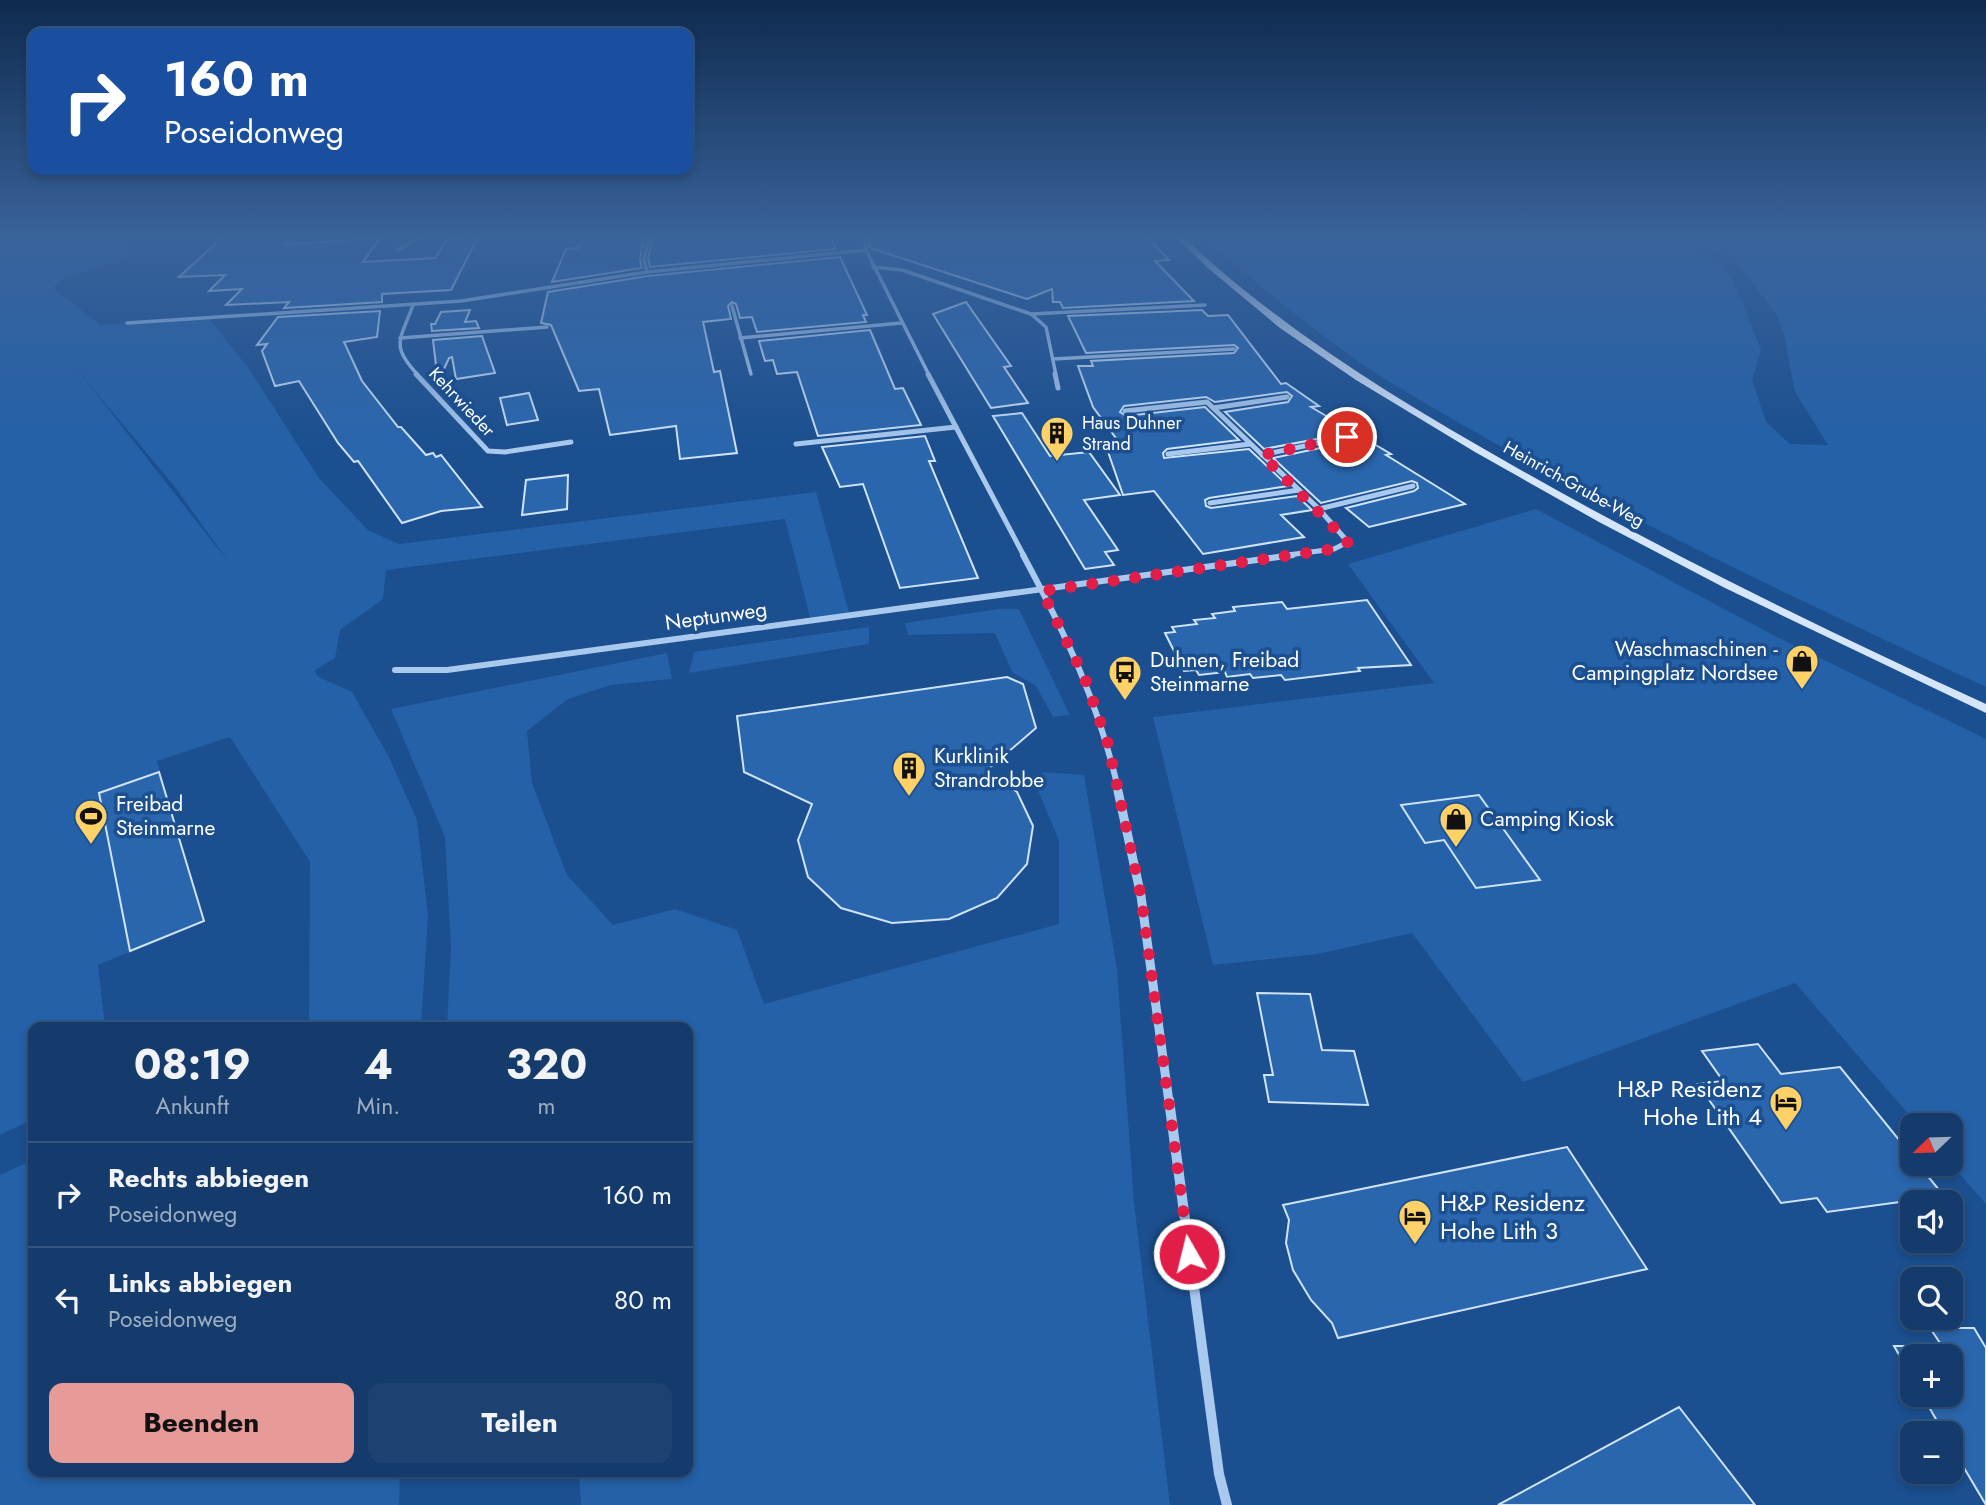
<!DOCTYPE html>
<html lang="de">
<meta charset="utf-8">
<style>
body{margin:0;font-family:Jost,sans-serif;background:#1d4271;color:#f1f3f6;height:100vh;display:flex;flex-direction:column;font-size:26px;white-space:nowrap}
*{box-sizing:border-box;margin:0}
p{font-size:23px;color:#9dadc1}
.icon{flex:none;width:38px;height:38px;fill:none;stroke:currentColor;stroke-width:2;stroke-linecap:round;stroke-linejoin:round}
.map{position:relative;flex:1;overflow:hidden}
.sheet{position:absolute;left:28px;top:1022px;width:665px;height:455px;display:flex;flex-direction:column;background:#143b6b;border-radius:14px;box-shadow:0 4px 10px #0003,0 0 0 2px #33557e}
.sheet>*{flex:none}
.hud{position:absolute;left:28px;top:28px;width:665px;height:147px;border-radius:14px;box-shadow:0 4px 10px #0003,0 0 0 2px #33557e;background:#1a4fa0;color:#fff;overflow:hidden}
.needle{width:46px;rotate:247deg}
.fabs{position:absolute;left:1900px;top:1113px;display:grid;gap:14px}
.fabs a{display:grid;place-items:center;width:63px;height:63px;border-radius:14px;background:#143b6b;box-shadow:0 4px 10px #0003,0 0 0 2px #33557e;font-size:35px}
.pin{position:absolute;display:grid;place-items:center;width:60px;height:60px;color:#fff;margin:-30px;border:4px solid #fff;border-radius:50%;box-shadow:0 2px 7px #0007}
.me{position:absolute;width:77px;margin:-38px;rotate:352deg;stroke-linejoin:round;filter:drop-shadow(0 0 5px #0008)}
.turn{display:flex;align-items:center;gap:24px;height:147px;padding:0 21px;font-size:32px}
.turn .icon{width:91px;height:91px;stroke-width:2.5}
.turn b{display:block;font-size:49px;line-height:60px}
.eta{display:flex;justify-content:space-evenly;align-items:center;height:119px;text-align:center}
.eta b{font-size:42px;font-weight:700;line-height:49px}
.button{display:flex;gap:14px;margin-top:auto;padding:14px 21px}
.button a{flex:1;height:80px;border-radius:14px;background:#e69b98;color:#111;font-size:28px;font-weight:700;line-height:80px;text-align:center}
.button a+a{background:#1d4271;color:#f1f3f6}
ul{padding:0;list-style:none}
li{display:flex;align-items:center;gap:21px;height:105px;padding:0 21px;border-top:2px solid #33557e}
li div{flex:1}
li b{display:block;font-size:26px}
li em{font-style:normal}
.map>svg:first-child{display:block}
.green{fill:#2461a8;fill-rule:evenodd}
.building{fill:#2a66ad;stroke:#cfe3fa;stroke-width:2}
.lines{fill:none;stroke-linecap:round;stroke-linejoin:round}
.street-far4{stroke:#a9c9ee;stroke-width:3.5}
.street-far3{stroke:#a9c9ee;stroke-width:5}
.street-far2{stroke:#a9c9ee;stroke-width:6}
.street-far1{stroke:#a9c9ee;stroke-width:9}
.street{stroke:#a9c9ee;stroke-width:10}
.secondary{fill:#d6e6fa;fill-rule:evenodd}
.route{stroke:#e11d48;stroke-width:12;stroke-dasharray:0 21.6}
.labels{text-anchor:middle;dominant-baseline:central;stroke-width:7;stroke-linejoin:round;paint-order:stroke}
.far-street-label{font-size:18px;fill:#fff;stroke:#1b4f8f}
.far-poi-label{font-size:18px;fill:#fff;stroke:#1b4f8f;text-anchor:start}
.street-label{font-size:21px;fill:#fff;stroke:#1b4f8f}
.poi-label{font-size:21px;fill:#fff;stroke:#1b4f8f;text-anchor:start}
.near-poi-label{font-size:24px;fill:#fff;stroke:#1b4f8f;text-anchor:end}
</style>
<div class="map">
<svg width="1986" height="1505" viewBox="0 0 1986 1505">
<rect width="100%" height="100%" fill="#1b4f8f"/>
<g class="green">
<path d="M0,236H86L101,244L130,245L126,260C104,267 69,270 53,288L100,325L207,316L249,369L319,478L368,530L399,544L816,492L850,616L811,621L785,519L386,570L383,599L340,630L335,658L314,671L319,677L352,692L389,757L417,820L428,915L421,1027H306L309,1025L310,862L230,737L157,761L204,921L98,965L105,1027H33V1119L0,1135ZM76,368L175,487L230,564Z"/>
<path d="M1202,236H1684L1717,262L1734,281L1761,350L1752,380L1766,422L1790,444L1828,445L1795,392L1784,335L1777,316L1734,257L1720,254L1694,236H1986V687C1786,594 1584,500 1395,385C1329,345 1261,287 1202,236Z"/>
<polygon points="1536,509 1775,636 1986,739 1986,1204 1951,1164 1951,1125 1918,1125 1795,983 1523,1082 1412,933 1318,954 1213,965 1153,717 1434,683 1348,564"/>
<polygon points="998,609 1019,609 1070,715 1053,717 1036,686 1012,672 995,633 908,635 905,623"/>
<polygon points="869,627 869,644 689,673 694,652"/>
<polygon points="667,653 672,679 611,685 568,699 527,731 532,783 567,875 613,925 675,909 737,930 764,1004 1059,924 1059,841 1035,783 1043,772 1084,775 1117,969 1134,1202 1170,1505 581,1505 579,1472 688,1472 688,1027 447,1027 451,948 445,837 391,709"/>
<polygon points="33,1160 33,1472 400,1472 399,1505 0,1505 0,1175"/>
</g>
<g class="building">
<polygon points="224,236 291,236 284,244 379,239 363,262 435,258 447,239 478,237 451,290 382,294 382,302 284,308 289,302 226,305 242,289 209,291 225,275 179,277"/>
<polygon points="603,236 644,236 640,259 642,268 552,282 566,249 578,248 582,238"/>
<polygon points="653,236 830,236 836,249 650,267 648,259"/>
<polygon points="868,236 1147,236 1169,260 1155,261 1194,301 1063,308 1060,302 1053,302 1052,289 1027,299 870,248"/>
<polygon points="840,257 867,315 863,315 866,322 757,332 752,317 740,318 736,304 732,302 728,306 731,319 703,322 714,372 720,371 737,453 680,459 676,426 610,435 599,389 579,391 551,325 541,323 548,292 648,276"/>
<polygon points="966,302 1011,366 1004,367 1028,403 991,408 933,314"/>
<polygon points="470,310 465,322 476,321 479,328 432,331 431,324 435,324 441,312"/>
<polygon points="1202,310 1208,316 1228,315 1281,384 1286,383 1319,406 1311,407 1391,454 1386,455 1465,504 1369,527 1346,508 1414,491 1418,488 1417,483 1412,481 1321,503 1273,458 1348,442 1352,438 1350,433 1264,449 1225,412 1288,402 1292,396 1287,392 1215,402 1206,397 1124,406 1120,412 1126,416 1205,407 1239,440 1167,449 1163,453 1164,458 1249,449 1288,486 1209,498 1205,500 1206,506 1211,508 1297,496 1312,510 1281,515 1304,537 1203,554 1154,491 1123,495 1107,449 1121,448 1118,445 1121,445 1093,407 1078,366 1093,366 1091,361 1234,353 1238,348 1234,345 1086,353 1068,316"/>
<polygon points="380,311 377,337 344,342 362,381 398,427 401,427 426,455 433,453 436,457 441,455 482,507 441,511 402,523 358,461 354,462 338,443 299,381 275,386 262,351 267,344 257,345 278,317"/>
<polygon points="870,330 895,389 903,388 921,425 818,436 797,372 777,374 773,360 765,361 759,341"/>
<polygon points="482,336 495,373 456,379 452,357 449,358 438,382 433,340"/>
<polygon points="529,393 538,420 507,425 500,398"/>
<polygon points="1022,413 1050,456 1089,452 1120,495 1084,500 1118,550 1105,552 1114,565 1085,569 993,416"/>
<polygon points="925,436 935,461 929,461 978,578 900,588 863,484 840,487 822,447"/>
<polygon points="568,475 567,509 522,515 526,480"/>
<polygon points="1367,600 1411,665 1358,668 1360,671 1285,680 1281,675 1253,678 1250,674 1227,677 1225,672 1199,675 1196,670 1184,671 1165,633 1175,632 1172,627 1197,624 1194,620 1215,618 1212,614 1235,611 1233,607 1282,602 1287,609"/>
<polygon points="1007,677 1023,684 1036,728 986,771 1017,792 1033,826 1027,864 997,898 949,919 892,923 841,908 808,877 798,840 812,804 744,772 737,716"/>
<polygon points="159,772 204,921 130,951 99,793"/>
<polygon points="1479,795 1540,880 1476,888 1444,840 1425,843 1401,805"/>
<polygon points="1257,993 1310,994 1322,1050 1354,1051 1368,1105 1269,1102 1264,1075 1273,1075"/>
<polygon points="1758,1044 1781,1074 1840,1067 1913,1157 1913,1164 1918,1164 1944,1196 1827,1212 1817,1198 1781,1203 1698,1084 1723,1081 1702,1051"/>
<polygon points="1567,1147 1647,1269 1338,1338 1332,1323 1311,1300 1293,1270 1286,1243 1289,1220 1283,1205"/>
<polygon points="1930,1328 1974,1328 1986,1348 1986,1505 1951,1446 1951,1433 1944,1433 1922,1395 1951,1395 1951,1356 1913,1356 1913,1379 1894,1346 1942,1346"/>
<polygon points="1679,1407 1755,1505 1498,1505"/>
</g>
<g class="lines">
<g class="street-far4">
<polyline points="864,236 866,250 929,375"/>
<polyline points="398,250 421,236"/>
<polyline points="873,267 902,270 1031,314 1046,327 1056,375"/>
<polyline points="647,272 644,259 649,236"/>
<path d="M413,305C400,341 390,345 418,375"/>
<polyline points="732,306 751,374"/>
<polyline points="1031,314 1205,305"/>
<polyline points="127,323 461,301 647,272 866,250"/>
<polyline points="400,338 547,327"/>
<polyline points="740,338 901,323"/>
<polyline points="1053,359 1234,349"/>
</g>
<g class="street-far3">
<polyline points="416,374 488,451 505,452 571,442"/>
<polyline points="928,374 1024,556"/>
<polyline points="1055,374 1058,388"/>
<polyline points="1213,408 1287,397"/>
<polyline points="1125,411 1207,402 1319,509 1348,542 1334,549 1280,556"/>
<polyline points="796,444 956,427"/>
<polyline points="1168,454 1250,444"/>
<polyline points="1262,455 1347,437"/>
<polyline points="1210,503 1299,490"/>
<polyline points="1319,509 1413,486"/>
</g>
<g class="street-far2">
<path d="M1023,555C1066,635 1099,703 1119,793"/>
<polyline points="395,670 447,670 1293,555"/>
</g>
<polyline class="street-far1" points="1118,791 1141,896 1169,1102"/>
<polyline class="street" points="1169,1100 1219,1474 1227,1505"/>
<path class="secondary" d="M1175,236H1182C1281,329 1395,399 1512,465C1666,553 1825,630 1986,704V713L1725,588L1599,522L1475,452L1356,380L1280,328L1209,269Z"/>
</g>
<linearGradient id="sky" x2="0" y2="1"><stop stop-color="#0f2b4f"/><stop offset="0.53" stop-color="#39639b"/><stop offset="1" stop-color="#39639b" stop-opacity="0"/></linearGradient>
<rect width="1986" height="447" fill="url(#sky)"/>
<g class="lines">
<polyline class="route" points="1189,1254 1141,896 1108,744 1085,679 1042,591 1334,549 1348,542 1262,455 1347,437"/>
</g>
<defs>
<symbol id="building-pin" viewBox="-11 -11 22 30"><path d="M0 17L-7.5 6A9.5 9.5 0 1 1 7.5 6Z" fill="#ffd166" stroke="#1b4f8f"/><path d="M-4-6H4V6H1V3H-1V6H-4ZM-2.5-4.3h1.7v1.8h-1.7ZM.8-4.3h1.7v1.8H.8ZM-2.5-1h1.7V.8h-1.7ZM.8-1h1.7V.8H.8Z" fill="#111"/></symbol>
<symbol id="shop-pin" viewBox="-11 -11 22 30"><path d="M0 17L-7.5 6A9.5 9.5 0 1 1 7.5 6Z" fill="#ffd166" stroke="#1b4f8f"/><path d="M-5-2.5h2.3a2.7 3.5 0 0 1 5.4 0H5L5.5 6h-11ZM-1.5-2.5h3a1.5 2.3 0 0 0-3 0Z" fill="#111"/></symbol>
<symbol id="bus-pin" viewBox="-11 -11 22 30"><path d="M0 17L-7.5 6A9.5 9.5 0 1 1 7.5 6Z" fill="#ffd166" stroke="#1b4f8f"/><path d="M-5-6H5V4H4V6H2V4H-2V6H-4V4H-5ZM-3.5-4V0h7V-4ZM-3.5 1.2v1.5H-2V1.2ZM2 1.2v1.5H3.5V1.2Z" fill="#111"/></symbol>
<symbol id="stadium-pin" viewBox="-11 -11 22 30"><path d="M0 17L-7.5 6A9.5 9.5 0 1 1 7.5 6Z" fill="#ffd166" stroke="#1b4f8f"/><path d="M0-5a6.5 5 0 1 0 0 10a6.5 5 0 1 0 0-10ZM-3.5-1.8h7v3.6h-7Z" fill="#111"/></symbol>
<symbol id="hotel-pin" viewBox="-11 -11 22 30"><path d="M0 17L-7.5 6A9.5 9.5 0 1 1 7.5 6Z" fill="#ffd166" stroke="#1b4f8f"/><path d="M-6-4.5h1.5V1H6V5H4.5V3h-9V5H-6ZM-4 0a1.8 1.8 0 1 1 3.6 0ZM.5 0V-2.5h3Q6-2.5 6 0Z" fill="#111"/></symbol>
</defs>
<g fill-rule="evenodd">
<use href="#building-pin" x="1038" y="414" width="38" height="52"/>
<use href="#shop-pin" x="1783" y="642" width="38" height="52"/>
<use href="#bus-pin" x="1106" y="653" width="38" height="52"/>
<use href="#building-pin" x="890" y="749" width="38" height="52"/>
<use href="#stadium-pin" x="72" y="797" width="38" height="52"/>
<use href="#shop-pin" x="1437" y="800" width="38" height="52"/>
<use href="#hotel-pin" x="1767" y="1083" width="38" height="52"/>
<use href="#hotel-pin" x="1396" y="1197" width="38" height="52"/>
</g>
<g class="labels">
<g class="far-street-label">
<text transform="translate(462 402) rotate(47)">Kehrwieder</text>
<text transform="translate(1574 484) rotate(29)">Heinrich-Grube-Weg</text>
</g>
<g class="far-poi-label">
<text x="1082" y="423">Haus Duhner<tspan x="1082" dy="21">Strand</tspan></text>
</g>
<g class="street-label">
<text transform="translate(716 616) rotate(-8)">Neptunweg</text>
</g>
<g class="poi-label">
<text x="1778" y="649" text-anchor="end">Waschmaschinen -<tspan x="1778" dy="24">Campingplatz Nordsee</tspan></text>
<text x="1150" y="660">Duhnen, Freibad<tspan x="1150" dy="24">Steinmarne</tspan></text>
<text x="934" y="756">Kurklinik<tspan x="934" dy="24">Strandrobbe</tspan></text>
<text x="116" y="804">Freibad<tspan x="116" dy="24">Steinmarne</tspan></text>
<text x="1480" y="819">Camping Kiosk</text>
</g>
<g class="near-poi-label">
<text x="1762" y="1088">H&amp;P Residenz<tspan x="1762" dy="28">Hohe Lith 4</tspan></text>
<text x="1440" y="1202" text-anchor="start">H&amp;P Residenz<tspan x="1440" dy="28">Hohe Lith 3</tspan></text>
</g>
</g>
</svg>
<div class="fabs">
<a><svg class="needle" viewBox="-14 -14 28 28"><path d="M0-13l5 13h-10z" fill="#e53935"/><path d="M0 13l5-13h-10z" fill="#9dadc1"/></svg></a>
<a><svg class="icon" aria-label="sound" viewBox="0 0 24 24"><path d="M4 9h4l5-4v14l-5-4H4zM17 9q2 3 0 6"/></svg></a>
<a><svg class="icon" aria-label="search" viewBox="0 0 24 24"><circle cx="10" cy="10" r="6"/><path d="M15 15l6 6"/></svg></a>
<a>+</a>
<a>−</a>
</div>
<div class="pin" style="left:1347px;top:437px;background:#d93025"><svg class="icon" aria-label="arrive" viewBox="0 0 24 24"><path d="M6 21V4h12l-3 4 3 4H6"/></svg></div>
<svg class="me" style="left:1189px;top:1254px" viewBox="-20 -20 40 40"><circle r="17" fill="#e11d48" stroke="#fff" stroke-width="3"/><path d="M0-11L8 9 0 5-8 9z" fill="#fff"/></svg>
<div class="hud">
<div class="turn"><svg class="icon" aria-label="right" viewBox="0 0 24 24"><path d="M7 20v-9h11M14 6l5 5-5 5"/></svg><div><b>160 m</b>Poseidonweg</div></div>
</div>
<section class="sheet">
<div class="eta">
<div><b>08:19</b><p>Ankunft</p></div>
<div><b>4</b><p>Min.</p></div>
<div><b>320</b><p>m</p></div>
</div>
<ul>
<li><svg class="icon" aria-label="right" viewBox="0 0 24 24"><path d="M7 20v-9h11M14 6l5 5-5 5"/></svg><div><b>Rechts abbiegen</b><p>Poseidonweg</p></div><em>160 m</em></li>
<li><svg class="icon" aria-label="left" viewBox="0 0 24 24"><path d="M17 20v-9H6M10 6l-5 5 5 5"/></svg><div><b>Links abbiegen</b><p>Poseidonweg</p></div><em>80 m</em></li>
</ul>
<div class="button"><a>Beenden</a><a>Teilen</a></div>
</section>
</div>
